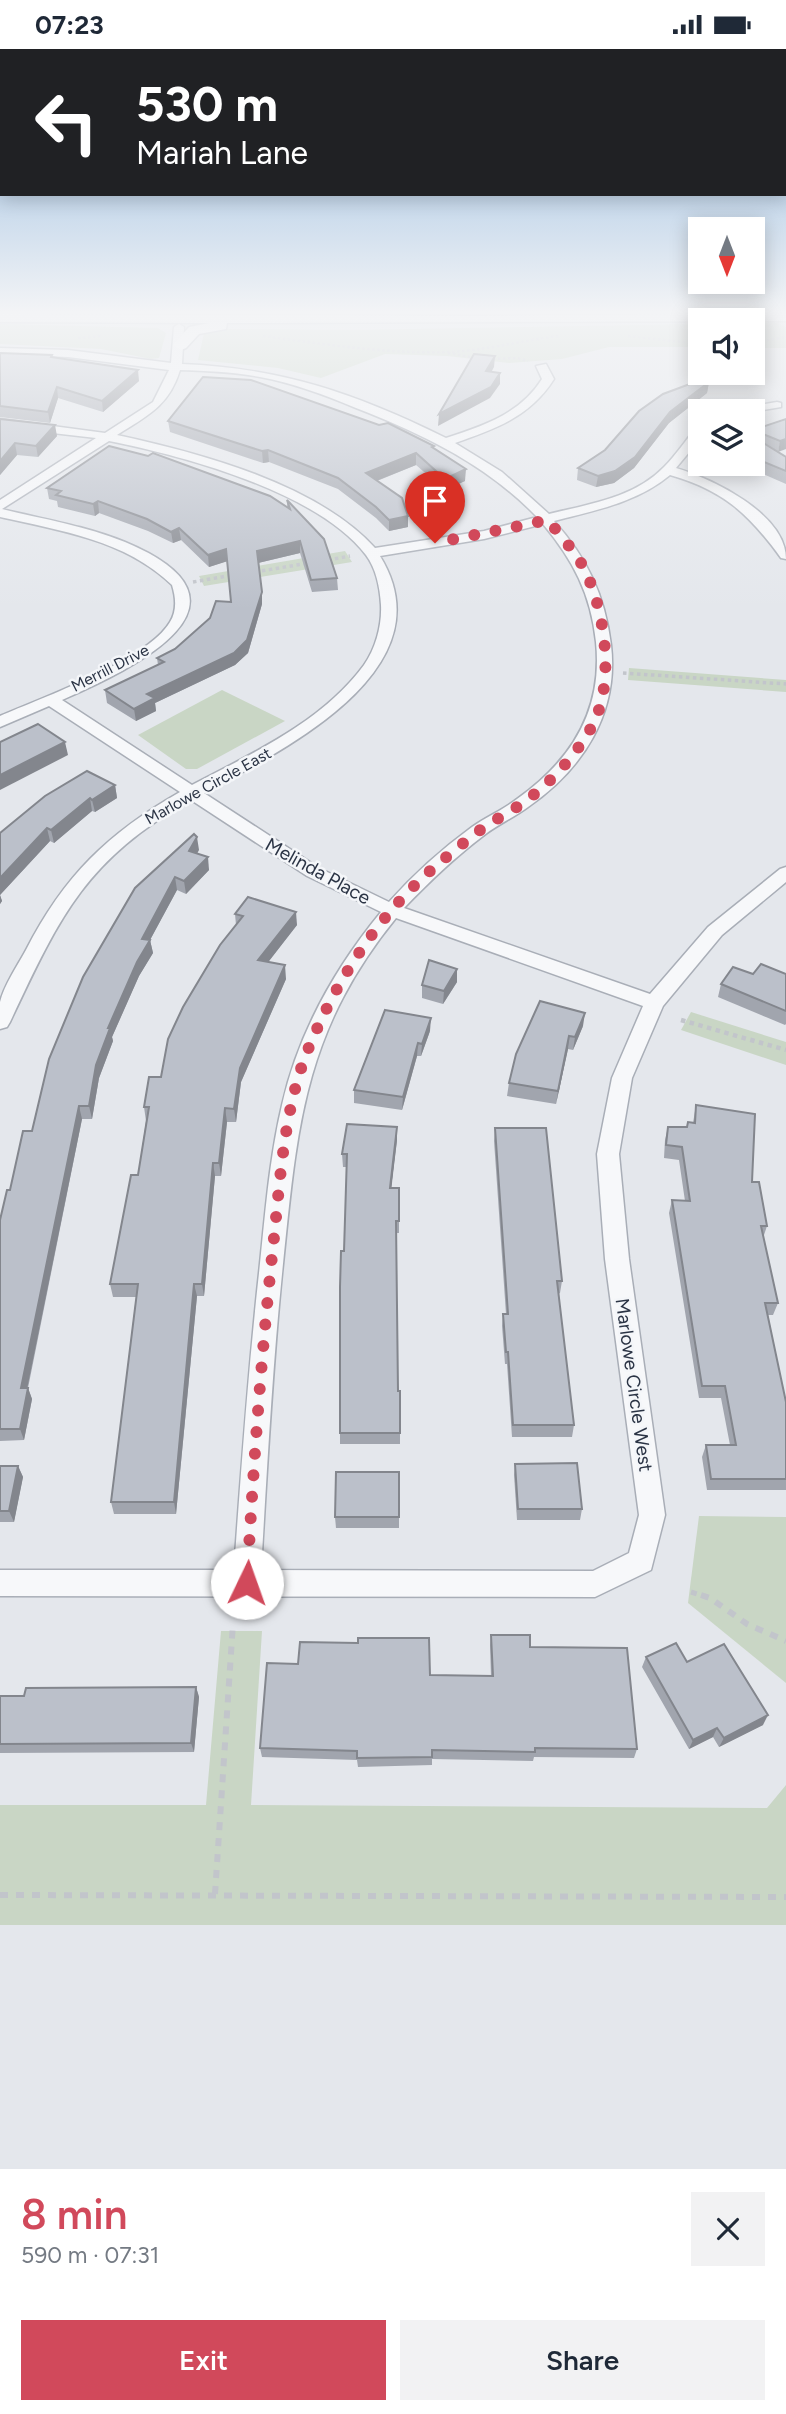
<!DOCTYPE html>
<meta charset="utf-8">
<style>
body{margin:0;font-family:Figtree,sans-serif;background:#f2f2f3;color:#1f2937;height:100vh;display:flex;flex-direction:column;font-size:26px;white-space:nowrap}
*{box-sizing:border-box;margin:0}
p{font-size:23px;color:#747a83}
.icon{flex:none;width:38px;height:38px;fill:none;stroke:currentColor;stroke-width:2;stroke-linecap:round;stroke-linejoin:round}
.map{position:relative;height:2120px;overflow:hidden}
.details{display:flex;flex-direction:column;background:#fff;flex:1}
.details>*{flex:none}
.guide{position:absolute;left:0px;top:0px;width:788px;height:147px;box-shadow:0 4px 18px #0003;background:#202124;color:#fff;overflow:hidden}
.needle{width:46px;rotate:180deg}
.controls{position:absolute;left:688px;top:168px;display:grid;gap:14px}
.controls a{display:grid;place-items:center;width:77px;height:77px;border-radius:0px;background:#fff;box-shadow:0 4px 18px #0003;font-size:35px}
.pin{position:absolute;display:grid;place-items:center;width:60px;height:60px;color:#fff;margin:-72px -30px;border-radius:50% 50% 50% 0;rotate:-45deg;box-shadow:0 0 7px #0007}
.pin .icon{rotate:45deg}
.me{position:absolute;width:77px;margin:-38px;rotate:3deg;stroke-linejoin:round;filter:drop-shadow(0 0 5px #0008)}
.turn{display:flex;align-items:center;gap:24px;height:147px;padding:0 21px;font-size:32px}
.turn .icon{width:91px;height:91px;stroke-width:2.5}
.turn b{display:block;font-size:49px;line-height:60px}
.round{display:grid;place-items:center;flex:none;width:74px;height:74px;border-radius:0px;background:#f2f2f3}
.summary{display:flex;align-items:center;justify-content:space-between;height:119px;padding:0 21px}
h1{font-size:42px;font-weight:600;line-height:52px;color:#d1495b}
.action{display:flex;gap:14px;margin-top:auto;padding:14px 21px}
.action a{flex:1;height:80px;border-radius:0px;background:#d1495b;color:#fff;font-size:28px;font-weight:600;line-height:80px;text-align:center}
.action a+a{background:#f2f2f3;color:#1f2937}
.status{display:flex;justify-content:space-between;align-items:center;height:49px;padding:0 35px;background:#fff;direction:ltr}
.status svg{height:19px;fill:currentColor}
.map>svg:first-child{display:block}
.green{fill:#c9d6c5}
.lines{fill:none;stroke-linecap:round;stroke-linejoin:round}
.street-casing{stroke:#a9aeb7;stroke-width:3}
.secondary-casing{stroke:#a9aeb7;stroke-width:3}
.path-far4{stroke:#c2c5cb;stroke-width:2.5;stroke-dasharray:2.5 2.5;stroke-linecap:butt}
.path-far3{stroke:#c2c5cb;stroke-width:3.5;stroke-dasharray:3.5 3.5;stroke-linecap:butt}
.path-far2{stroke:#c2c5cb;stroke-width:4.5;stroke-dasharray:4.5 4.5;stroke-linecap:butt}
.path-far1{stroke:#c2c5cb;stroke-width:5;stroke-dasharray:6 6;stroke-linecap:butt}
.path{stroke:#c2c5cb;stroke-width:6;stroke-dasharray:8 8;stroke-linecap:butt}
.street{fill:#f7f8fa;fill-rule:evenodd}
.secondary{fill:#fff;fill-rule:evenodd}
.wall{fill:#a1a5ae}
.shaded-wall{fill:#83868d}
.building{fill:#bbc0ca;stroke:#83868d;stroke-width:2}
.route{stroke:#d1495b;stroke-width:12;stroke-dasharray:0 21.6}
.labels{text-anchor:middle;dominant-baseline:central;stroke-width:5;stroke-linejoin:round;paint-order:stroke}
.far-street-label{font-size:16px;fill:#2b3445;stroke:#f4f6f9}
.street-label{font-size:19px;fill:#2b3445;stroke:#f4f6f9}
</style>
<div class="status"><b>07:23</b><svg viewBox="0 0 49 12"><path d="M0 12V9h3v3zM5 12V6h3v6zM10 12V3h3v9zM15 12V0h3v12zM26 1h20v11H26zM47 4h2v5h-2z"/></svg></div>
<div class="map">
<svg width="786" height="2120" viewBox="0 0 786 2120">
<rect width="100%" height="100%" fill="#e4e7ec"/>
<g class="green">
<polygon points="753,274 777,274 786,278 786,299 753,299"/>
<polygon points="0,275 158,279 166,284 159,309 151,310 101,300 0,295"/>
<polygon points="700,275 700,298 609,298 562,310 509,314 447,307 385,305 321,329 278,319 198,311 205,280 352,281"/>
<polygon points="345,502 352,513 204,537 199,527"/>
<polygon points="629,619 786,631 786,643 628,631"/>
<polygon points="222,641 285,672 197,720 186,720 138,686"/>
<polygon points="691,963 786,993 786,1016 681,981"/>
<polygon points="699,1467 786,1468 786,1634 688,1554"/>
<polygon points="221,1582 262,1582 251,1756 767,1759 786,1736 786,1876 0,1876 0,1756 206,1756"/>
</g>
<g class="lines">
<defs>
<g id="street">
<path d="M179,275L184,278L182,315C282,319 357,345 446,389C483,377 520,365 542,330L536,317L546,315L554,330C530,368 495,380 455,394L502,423L549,465C589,455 634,449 664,418C676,406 685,392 696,379L700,378V390L676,419C713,430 786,465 786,510L781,509C749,465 723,441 670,426C636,454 596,461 554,472C587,509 605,546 611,596C619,664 583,720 528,758C513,769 497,776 483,787C454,809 429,833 404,859L650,945L708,878L780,820L786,818V833L722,886L663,957L632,1029L619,1105L629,1210L665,1466L651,1521L595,1548L0,1547V1521H234C241,1422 248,1323 259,1224C265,1168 269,1111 282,1056C298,985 335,919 381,863L307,827L191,751C85,811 60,867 10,973L7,978L0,980C0,972 0,961 0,953C4,936 18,916 26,901C64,827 108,784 180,743L49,657L0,678V667C41,649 148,611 170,573C177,562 176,549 172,536C125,491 62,482 0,468V451L96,389L0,378V370L105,384L153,353L169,321L68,308L0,305V299L68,301L171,314L174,278ZM180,321C207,322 234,323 260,328C293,334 325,346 356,359C423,385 487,416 537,468L484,482L375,499C317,435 200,404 117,386C147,367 169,357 180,321ZM109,392C184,407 318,443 366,506C376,519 380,539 381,556C382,576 376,599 364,616C322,673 253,704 192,736L62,651C135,619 271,554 125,493C86,477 43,470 2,460ZM543,475C573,511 591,545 596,593C603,661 572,711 517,750C503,761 486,768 472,778C442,800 414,825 389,853L319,819L204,744C281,702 450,621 380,507L484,490ZM396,869L643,957L612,1029L597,1105L605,1210L639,1466L629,1504L593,1522L261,1521C267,1422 272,1324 282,1225C297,1083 301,986 396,869Z"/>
<polygon points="777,353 781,354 781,358 752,363 734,362 740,359"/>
</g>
<polygon id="secondary" points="786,264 786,272 227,274 226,280 199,285 186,299 181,301 173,296 189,278 209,274 0,273 0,265 473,267"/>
</defs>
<use href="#street" class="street-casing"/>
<use href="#secondary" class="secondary-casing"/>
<g class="path-far4">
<path d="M263,287C324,295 385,305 447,303C485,302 522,291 560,287"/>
<polyline points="628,287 700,295"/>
<polyline points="78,289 101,287"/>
<polyline points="752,294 786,288"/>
<polyline points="448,304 476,309"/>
<polyline points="488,310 517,309 528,312"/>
</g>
<g class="path-far3">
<polyline points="328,511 350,507"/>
<polyline points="255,523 309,514"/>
<polyline points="193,533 233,526"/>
<polyline points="623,624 786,635"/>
</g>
<polyline class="path-far2" points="681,971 786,1001"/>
<polyline class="path-far1" points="691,1543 707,1548"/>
<g class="path">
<polyline points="701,1546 710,1549 747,1575 786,1592"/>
<polyline points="215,1845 233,1574"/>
<polyline points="0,1846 786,1848"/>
</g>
<use href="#street" class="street"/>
<use href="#secondary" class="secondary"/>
</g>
<g class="wall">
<polygon points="0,304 52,306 52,308 139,332 103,363 58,349 50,374 0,368"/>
<polygon points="709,333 707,344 669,374 634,419 614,434 596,438 577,431 578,419"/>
<polygon points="0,370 57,387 38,408 17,406 0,426"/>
<polygon points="786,370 778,403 786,408 786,435 740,415 752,415 753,381"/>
<polygon points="168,372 434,399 465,432 445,441 416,416 377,432 408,478 389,482 376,469 338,440 269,413 263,414 170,383"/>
<polygon points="47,439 287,458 287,451 337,529 338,541 312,543 300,504 258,514 262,555 248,604 235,616 155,654 156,662 136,672 107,654 105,641 158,616 157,609 175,600 231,553 227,512 209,518 181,491 173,494 148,482 99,464 95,467 58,458 57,452 49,450"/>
<polygon points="115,736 117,749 95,763 92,762 54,794 50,792 0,846 2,852 0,855 0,784"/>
<polygon points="199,801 197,804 209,821 186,845 177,841 150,891 153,904 139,927 112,988 113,992 99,1029 92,1070 82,1070 28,1339 32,1350 24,1391 0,1392 0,1171 10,1141 32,1082 83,928"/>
<polygon points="235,865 297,876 268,913 286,930 241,1033 236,1073 227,1073 221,1127 215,1127 204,1247 197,1247 176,1465 114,1465 111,1453 136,1248 113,1248 110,1235 138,1126 146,1072 144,1058 161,1028 236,876"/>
<polygon points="457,920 457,933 443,955 422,949 422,936"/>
<polygon points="786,925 786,975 785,976 718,948 721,935"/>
<polygon points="583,977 573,1001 568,1000 556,1055 507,1047 509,1034"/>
<polygon points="430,982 421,1007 417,1007 402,1061 354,1054 354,1041"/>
<polygon points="696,1056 752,1133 767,1177 763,1189 778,1254 773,1266 768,1266 786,1353 786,1441 707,1441 702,1408 706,1396 730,1396 721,1349 699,1349 669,1164 672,1151 685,1152 679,1111 664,1109 665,1091 668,1078 687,1078 688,1073 693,1074"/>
<polygon points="397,1078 397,1091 391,1139 399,1139 399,1184 396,1184 398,1342 400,1342 400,1395 340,1395 340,1384 347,1118 343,1118 342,1105"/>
<polygon points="495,1079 562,1232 560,1244 558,1245 574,1376 572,1388 512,1388 507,1315 505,1315 502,1277 503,1265 506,1265 494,1092"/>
<polygon points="515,1415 582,1460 580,1471 517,1471 514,1426"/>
<polygon points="0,1417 18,1417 23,1428 14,1473 0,1473"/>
<polygon points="399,1423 399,1479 336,1479 335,1468"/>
<polygon points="491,1586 530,1598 637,1700 634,1709 534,1708 533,1712 432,1710 432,1716 358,1718 357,1711 262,1708 260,1699 430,1626 491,1627 490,1596"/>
<polygon points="646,1608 687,1613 763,1676 719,1698 713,1688 689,1700 642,1618"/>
<polygon points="196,1638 199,1648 194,1703 0,1704 0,1647"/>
</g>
<g class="shaded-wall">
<polygon points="495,307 494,318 486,333 486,322"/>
<polygon points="138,321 139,332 103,363 102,352"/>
<polygon points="500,324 500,335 490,349 438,377 439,365"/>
<polygon points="709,333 707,344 669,374 634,419 614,434 596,438 598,427 670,363"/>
<polygon points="57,338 58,349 50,374 48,363"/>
<polygon points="55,376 57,387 38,408 36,397"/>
<polygon points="786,390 786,400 778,403 780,392"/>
<polygon points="15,394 17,406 0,426 0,412"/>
<polygon points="268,401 269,413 263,414 262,402"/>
<polygon points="416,404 416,416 366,436 366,424"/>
<polygon points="466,420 465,432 445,441 445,430"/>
<polygon points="98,452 99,464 95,467 93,455"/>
<polygon points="408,467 408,478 389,482 389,471"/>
<polygon points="179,479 181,491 173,494 171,483"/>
<polygon points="300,492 300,504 258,514 257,502"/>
<polygon points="226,500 228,512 209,518 208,506"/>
<polygon points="262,543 262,555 248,604 235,616 155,654 156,662 136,672 134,660 147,645"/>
<polygon points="65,693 68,706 0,741 0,726"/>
<polygon points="115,736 117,749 95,763 92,751"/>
<polygon points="90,749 92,762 54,794 51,781"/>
<polygon points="47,779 50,792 0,846 2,852 0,855 0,829"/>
<polygon points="197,788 199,801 191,815 189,802"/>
<polygon points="208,808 209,821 186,845 184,832"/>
<polygon points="175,828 177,841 150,891 153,904 139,927 112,988 113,992 99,1029 92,1070 89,1057 96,1016 108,979 142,890"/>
<polygon points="296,863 297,876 259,925 258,911"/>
<polygon points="285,916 286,930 241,1033 236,1073 234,1060 240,1019"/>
<polygon points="457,920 457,933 443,955 444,942"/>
<polygon points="585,964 583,977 573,1001 575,988"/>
<polygon points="431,969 430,982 421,1007 422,995"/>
<polygon points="569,987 568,1000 556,1055 558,1042"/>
<polygon points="418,994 417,1007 402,1061 403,1048"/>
<polygon points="79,1057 82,1070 25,1350 21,1339"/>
<polygon points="225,1059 227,1073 221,1127 219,1114"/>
<polygon points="397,1078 397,1091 390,1151 390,1139"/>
<polygon points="213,1114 215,1127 204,1247 202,1235"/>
<polygon points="194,1235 197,1247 176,1465 174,1453"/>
<polygon points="28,1339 32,1350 24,1391 20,1380"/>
<polygon points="18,1417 23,1428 14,1473 9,1462"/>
<polygon points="196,1638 199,1648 194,1703 191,1694"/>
<polygon points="768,1666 763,1676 719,1698 724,1689"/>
<polygon points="717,1679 713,1688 689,1700 693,1691"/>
</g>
<g class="building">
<polygon points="0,304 52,306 51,308 138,321 102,352 57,338 48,363 0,357"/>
<polygon points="474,305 495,307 486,322 500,324 491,338 439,365"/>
<polygon points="203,328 251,331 379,376 388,374 434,397 432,398 466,420 445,430 416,404 366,424 402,449 408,467 389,471 376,458 338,429 268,401 262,402 168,372"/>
<polygon points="706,329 709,333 670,363 635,408 615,422 598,427 578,419 605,401 639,362 663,345"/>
<polygon points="0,370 55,376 36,397 15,394 0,412"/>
<polygon points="786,370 786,390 780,392 753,381"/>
<polygon points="752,387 786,408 786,422 752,408"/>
<polygon points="109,397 148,407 153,404 270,447 290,460 287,451 324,490 337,529 311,531 300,492 257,502 262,543 247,591 234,604 147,645 155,649 134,660 105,641 164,613 157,609 175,600 210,569 216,552 231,553 226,500 208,506 179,479 171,483 147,470 98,452 93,455 56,446 61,442 47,439"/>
<polygon points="38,675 65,693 0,726 0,693"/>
<polygon points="87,722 115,736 92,751 90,749 51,781 47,779 0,829 0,784 45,747"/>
<polygon points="194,785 197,788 189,802 208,808 184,832 175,828 142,890 150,891 137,913 108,979 110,979 96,1016 89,1057 79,1057 21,1339 28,1339 20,1380 0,1380 0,1171 7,1141 10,1141 23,1082 32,1082 49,1010 83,928 135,839"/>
<polygon points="248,848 296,863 258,911 285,916 240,1019 234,1060 225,1059 219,1114 213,1114 202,1235 194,1235 174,1453 111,1453 138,1235 110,1235 131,1126 138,1126 149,1058 144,1058 149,1028 161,1028 168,990 183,958 220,896 243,867 235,865"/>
<polygon points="429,911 457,920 444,942 422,936"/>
<polygon points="761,915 786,925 786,962 721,935 733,918 753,925"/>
<polygon points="540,952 585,964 575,988 569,987 558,1042 509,1034 516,1005"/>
<polygon points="385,961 431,969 422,995 418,994 403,1048 354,1041"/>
<polygon points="696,1056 755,1065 752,1133 759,1133 767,1177 761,1177 778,1254 765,1254 786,1353 786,1430 711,1430 706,1396 736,1396 725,1337 702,1337 672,1151 690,1152 682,1098 666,1096 668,1078 687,1078 688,1073 695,1074"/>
<polygon points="347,1075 397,1078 390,1139 399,1139 399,1172 396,1172 398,1342 400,1342 400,1384 340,1384 340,1238 341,1202 344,1202 347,1105 342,1105"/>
<polygon points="495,1079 546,1079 562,1232 557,1232 574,1376 513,1376 508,1303 506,1303 503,1265 508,1265"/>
<polygon points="577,1414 582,1460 518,1460 515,1415"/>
<polygon points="0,1417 18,1417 9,1462 0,1462"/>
<polygon points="336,1423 399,1423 399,1468 335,1468"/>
<polygon points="491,1586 530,1586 530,1598 627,1599 637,1700 535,1699 535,1703 432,1701 432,1708 357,1709 357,1702 260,1699 267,1614 298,1615 300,1593 358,1594 358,1589 429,1589 430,1626 493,1627"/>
<polygon points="676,1594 687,1613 724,1595 768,1666 724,1689 717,1679 693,1691 646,1608"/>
<polygon points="196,1638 191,1694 0,1695 0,1647 24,1647 26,1639"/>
</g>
<linearGradient id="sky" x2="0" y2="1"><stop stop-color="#8bb4dd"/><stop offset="0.47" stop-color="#f3f4f6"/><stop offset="1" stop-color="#f3f4f6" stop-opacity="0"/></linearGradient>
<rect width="786" height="560" fill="url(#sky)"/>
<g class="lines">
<path class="route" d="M247,1534C253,1422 261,1309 273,1198C280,1134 283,1068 305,1008C325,957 354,905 390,863C414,834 444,809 474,786C489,773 508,765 524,753C551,734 581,701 595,671C615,628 604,554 581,514C572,499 559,485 548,471L435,494"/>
</g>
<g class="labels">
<g class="far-street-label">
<text transform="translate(110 619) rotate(-27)">Merrill Drive</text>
<text transform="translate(208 737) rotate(-29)">Marlowe Circle East</text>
</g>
<g class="street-label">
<text transform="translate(318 822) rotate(29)">Melinda Place</text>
<text transform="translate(634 1336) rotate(82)">Marlowe Circle West</text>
</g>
</g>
</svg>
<div class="controls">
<a><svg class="needle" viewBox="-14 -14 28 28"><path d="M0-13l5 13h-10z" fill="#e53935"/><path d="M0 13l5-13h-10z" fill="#747a83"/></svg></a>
<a><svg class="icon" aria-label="sound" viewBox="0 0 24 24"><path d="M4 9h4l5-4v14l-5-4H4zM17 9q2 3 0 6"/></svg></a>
<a><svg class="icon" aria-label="layers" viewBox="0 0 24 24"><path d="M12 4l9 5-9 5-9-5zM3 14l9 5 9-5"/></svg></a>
</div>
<div class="pin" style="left:435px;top:494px;background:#d93025"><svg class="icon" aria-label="arrive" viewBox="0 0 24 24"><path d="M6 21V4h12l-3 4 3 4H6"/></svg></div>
<svg class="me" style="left:247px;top:1534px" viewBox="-20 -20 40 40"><circle r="19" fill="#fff"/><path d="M0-13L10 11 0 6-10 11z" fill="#d1495b"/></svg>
<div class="guide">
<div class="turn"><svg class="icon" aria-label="left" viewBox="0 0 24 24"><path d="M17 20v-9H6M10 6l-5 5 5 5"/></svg><div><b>530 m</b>Mariah Lane</div></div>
</div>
</div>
<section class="details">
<div class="summary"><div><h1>8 min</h1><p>590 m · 07:31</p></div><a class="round"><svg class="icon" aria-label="close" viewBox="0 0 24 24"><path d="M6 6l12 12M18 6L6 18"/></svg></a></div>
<div class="action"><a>Exit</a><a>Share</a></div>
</section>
